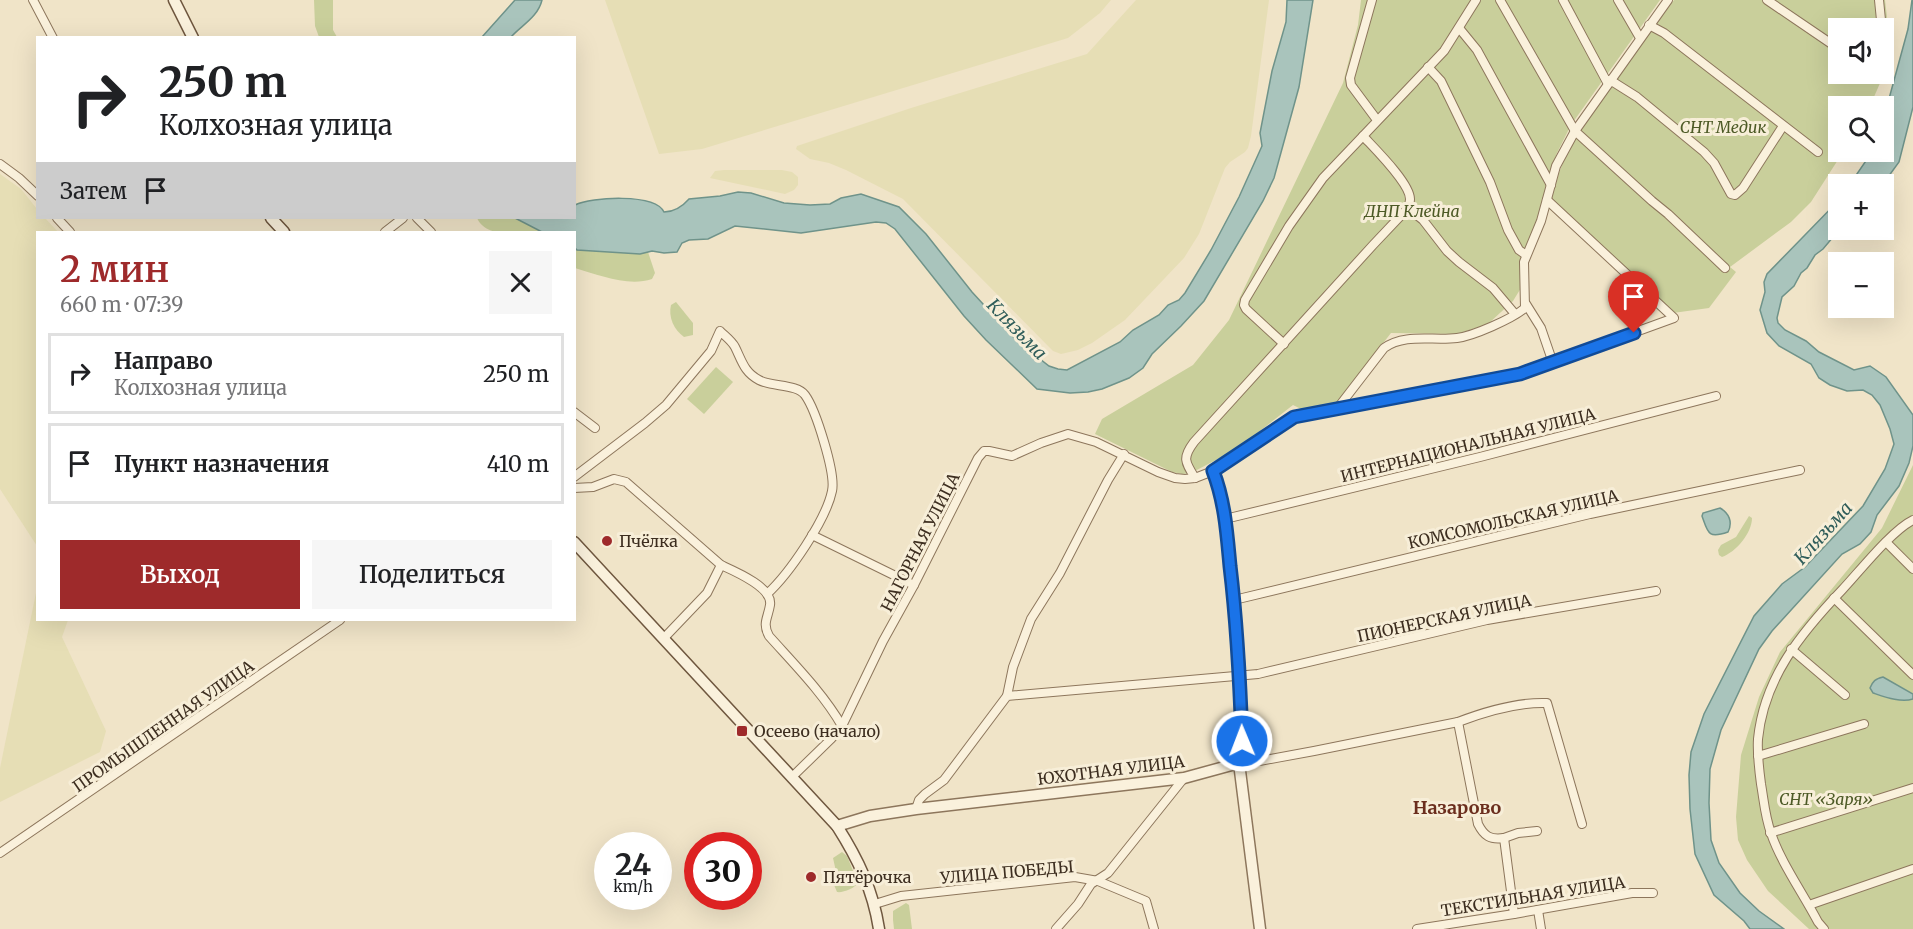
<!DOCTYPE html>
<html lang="ru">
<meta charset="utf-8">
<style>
body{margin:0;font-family:Merriweather,serif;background:#f6f6f6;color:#202124;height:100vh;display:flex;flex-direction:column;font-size:22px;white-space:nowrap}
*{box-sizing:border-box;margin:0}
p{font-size:20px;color:#757577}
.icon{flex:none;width:33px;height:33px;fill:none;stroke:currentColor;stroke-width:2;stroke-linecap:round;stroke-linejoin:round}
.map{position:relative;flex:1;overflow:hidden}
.sheet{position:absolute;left:36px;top:231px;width:540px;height:390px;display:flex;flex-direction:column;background:#fff;border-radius:0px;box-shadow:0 6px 24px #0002}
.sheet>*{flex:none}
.guide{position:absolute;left:36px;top:36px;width:540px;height:183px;border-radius:0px;box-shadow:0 6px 24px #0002;background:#fff;color:#202124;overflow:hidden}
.controls{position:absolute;left:1828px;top:18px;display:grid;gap:12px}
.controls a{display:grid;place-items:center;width:66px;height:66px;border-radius:0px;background:#fff;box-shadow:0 6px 24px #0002;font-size:30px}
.speed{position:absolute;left:594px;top:832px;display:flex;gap:12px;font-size:30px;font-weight:700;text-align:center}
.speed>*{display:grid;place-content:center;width:78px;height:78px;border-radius:50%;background:#fff;box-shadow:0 6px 24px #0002;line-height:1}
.speed small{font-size:15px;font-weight:400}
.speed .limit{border:9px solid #d22;background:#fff;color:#111}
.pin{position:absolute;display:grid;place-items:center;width:51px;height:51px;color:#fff;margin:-62px -26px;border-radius:50% 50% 50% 0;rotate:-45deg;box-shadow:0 0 6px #0007}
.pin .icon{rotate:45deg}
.me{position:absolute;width:66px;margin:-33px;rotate:359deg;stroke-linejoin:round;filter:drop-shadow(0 0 4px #0008)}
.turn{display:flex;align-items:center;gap:21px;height:126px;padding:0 24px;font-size:27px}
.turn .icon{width:78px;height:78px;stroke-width:2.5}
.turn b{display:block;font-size:42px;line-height:51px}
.then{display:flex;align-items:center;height:57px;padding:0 24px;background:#0003;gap:12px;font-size:22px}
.round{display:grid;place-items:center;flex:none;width:63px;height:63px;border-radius:0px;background:#f6f6f6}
.head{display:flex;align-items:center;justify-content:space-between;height:102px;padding:0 24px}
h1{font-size:36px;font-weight:600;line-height:45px;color:#9e2a2b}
.button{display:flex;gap:12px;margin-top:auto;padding:12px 24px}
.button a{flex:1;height:69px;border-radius:0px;background:#9e2a2b;color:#fff;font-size:24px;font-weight:600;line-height:69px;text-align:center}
.button a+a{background:#f6f6f6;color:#202124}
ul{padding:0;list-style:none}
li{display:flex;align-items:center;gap:18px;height:81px;margin:0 12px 9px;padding:0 12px;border:3px solid #e0e0e0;border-radius:0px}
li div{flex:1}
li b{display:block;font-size:22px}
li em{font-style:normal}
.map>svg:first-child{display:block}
.farmland{fill:#e6deb5}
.green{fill:#c9cf9b}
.water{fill:#a9c4bc;stroke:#6f938a;stroke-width:1.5}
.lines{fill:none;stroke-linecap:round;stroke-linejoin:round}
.minor-casing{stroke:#8d765c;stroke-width:10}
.tertiary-casing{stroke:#8d765c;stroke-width:13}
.secondary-casing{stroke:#6f573f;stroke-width:13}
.minor{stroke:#faf1dc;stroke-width:8}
.tertiary{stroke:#faf1dc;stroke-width:10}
.secondary{stroke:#faf1dc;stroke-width:10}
.route-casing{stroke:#114b97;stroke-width:15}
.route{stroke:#1a73e8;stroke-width:10}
.poi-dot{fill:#9e2a2b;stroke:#f7eed8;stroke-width:2}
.labels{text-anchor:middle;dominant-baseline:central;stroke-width:6;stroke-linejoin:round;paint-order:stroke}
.park-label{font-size:16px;font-style:italic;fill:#4d5a26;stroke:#f7eed8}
.street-label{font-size:16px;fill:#3d2e20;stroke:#f7eed8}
.poi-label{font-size:16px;fill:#3d2e20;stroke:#f7eed8;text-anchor:start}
.water-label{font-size:18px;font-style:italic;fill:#2f5d5a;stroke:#f7eed8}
.neighbourhood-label{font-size:18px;font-weight:bold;fill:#6b2e1e;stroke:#f7eed8}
</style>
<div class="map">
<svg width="1913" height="929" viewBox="0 0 1913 929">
<rect width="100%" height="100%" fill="#f0e4c8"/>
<g class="farmland">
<polygon points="605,0 1111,0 1100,13 1068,38 702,149 659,154"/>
<polygon points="1136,0 1269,0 1251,136 1248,148 1245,152 1230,162 1225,168 1199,234 1184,258 1125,320 1092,343 1078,350 1061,354 1053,351 903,199 846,170 829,163 810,159 796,149 797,146 911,108 1087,54"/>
<polygon points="724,170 782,170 792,172 798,177 798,185 794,190 785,194 710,178 715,171"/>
<polygon points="0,174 21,189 37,209 38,218 45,218 58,232 38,232 37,546 0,489"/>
<polygon points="37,588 38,620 68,620 62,637 106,731 100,752 0,802 0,768"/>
</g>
<g class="green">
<polygon points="314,0 333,0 333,30 337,37 319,37 315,26"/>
<polygon points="1361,0 1660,0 1571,125 1557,153 1547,180 1539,216 1520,260 1521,288 1513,301 1488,324 1457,334 1391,333 1337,402 1310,410 1303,410 1293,405 1237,449 1191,473 1182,474 1172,472 1095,434 1102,419 1193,365 1229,320 1343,83 1358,25"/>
<polygon points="1674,0 1885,0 1887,17 1884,30 1884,28 1839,28 1839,74 1884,74 1870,106 1839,106 1839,152 1843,152 1811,202 1791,222 1730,267 1736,272 1709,308 1673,313 1551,201 1559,173 1567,152 1616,78"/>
<path d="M477,218H515L542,232C522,232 487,240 477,218Z"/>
<path d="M574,248L640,254L648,252L655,273L652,279C628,287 599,275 575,268Z"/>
<path d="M676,302L693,323V335L684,337C674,330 668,317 671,305Z"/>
<polygon points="716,367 733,382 704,414 687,399"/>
<path d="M1913,465V694L1883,677L1873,693C1885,697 1901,703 1913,699V929H1809L1768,891L1747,860L1738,840L1736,817L1741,755L1759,697L1780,652L1882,528Z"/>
<path d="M1749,516L1752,518C1752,533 1736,552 1722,557L1719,555L1718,550L1721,545L1736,537Z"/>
<path d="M842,852L847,856L858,883C855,888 843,893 837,892L832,880L837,876L833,858Z"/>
<polygon points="906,903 909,905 912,929 894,929 893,920 893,911"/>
</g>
<g class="water">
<path d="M515,0H542C538,17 522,25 511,37H482Z"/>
<path d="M1287,0H1313L1299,87L1274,178L1263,201L1204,301L1181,326L1152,354L1143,368L1129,378L1102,389L1088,392L1070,393L1037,389L986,340L964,316L895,229L886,223L876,222L801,233L735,226L708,239L689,240L682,243L677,252L664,253L652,251L640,254L577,250L575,248L574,232H542L515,218H574L575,205C591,197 655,193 664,212C675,212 682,207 689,199L720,196L738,192L751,193L784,203L810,205L830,204L841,198L861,194L899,207L926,234L972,292L1017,341L1049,366L1058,369L1067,370L1120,342L1133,330L1159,315L1168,305L1179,300L1185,293L1211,250L1239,197L1262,146L1260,133L1272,71L1286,22Z"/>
<polygon points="1912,0 1913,0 1913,107 1899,162 1883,184 1850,184 1872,152 1884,152 1884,117 1908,29"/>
<polygon points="1839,200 1839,230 1823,249 1815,255 1807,268 1801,273 1794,286 1782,297 1777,318 1778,323 1785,330 1806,341 1819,352 1854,370 1870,366 1886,377 1913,415 1913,446 1909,463 1899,486 1877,515 1871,532 1860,544 1842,554 1772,631 1759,649 1721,730 1710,769 1709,803 1711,840 1719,863 1740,893 1759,911 1784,929 1750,929 1744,921 1714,895 1695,854 1690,809 1689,775 1691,752 1704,714 1754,616 1782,584 1805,567 1863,506 1885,469 1894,444 1890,429 1880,405 1872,395 1863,390 1847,391 1830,385 1819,378 1811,364 1779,346 1767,333 1760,310 1765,292 1764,282 1767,274"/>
<path d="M1720,508C1729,513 1733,522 1728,532C1708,539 1708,533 1702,516L1703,513Z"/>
<path d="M1883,677L1913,694V699C1901,703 1885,697 1873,693L1870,688C1873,681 1875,679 1883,677Z"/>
</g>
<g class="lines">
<defs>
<g id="minor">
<polyline points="33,0 53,38"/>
<polyline points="1372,0 1350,78 1351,85 1377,120"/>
<polyline points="1500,0 1575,131 1652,201 1668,214 1725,268"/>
<polyline points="1563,0 1608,84"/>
<polyline points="1618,0 1640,38"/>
<polyline points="1767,0 1839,49"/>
<polyline points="1649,25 1664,33 1818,152"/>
<polyline points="1459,28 1477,50 1551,185"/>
<polyline points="1879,28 1881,20 1879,0"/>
<polyline points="1428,67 1441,81 1490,182 1508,230 1519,250 1526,255"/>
<polyline points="1610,80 1637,97 1704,152 1714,163 1731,194 1735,195 1743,188 1783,126"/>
<polyline points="0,164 19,178 38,196"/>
<polyline points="1408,208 1423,220 1447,251 1459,262 1493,288 1515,314"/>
<polyline points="57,218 70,232"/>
<polyline points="417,218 431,232"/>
<polyline points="385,232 403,218"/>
<polyline points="1526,304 1541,328 1553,363"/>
<polyline points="1284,344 1246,309 1244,305 1245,300 1289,226 1323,178 1444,51 1476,0"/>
<path d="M1337,409L1384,348C1405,333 1432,341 1457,338C1473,336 1512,319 1525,308L1524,262L1541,221L1556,166L1575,131L1668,0"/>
<polyline points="574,412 595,428"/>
<path d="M1213,471C1226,503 1227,537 1231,570C1238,633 1247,700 1239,763L1254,762L1314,751L1458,722C1484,712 1519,702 1547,703L1582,824"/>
<path d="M574,477L645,423L666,405L711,351L720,331C725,336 732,341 735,347C742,361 744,372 759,380C772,387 797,384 805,395C816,410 836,474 832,491C826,520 789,574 767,594"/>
<path d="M1195,478C1185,462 1182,458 1194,442L1373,245L1408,208C1409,205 1410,202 1410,199C1410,183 1374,148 1363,136"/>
<path d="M574,488L593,487L614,479L626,482L721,565C734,571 773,587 770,605C768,618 762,623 769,636C794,664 823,693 842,726"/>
<polyline points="1225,519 1480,457 1716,396"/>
<polyline points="812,535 914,585"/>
<polyline points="1886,542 1913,569"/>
<polyline points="1834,598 1913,675"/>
<polyline points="1234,600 1590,514 1800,470"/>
<polyline points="664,638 707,593 721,565"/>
<polyline points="1791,649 1845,695"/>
<polyline points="1007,696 1013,667 1031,619 1060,573 1108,480 1124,454"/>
<path d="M1458,722L1478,824C1484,836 1490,840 1504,838L1514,914"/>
<polyline points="1758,756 1864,724"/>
<polyline points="793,776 831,739 842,726 883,641 914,585 978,458 984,451 989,451 1012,456 1041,443 1068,434 1096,442 1158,472 1175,478 1185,479 1195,478 1213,471 1286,420 1294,417 1520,374 1674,318 1547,200"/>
<polyline points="916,809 919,800 925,794 944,780 1007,696 1258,674 1487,620 1656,591"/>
<polyline points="1770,833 1913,788"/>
<polyline points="1504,838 1518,833 1537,831"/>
<polyline points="0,853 340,620"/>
<polyline points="875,904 901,896 1075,877 1098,881 1146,901 1154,929"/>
<polyline points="1809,905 1913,869"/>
<polyline points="1538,910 1541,929"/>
<polyline points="1056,929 1078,904 1091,884 1108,873 1184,778"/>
<polyline points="1417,929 1514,914 1632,893 1653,893"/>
<path d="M1824,929L1818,922C1804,895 1780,861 1771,833C1765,817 1764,801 1761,784C1759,769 1757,754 1758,739C1764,678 1801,633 1842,590C1859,572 1892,530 1913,520"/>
</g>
<polyline id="tertiary" points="837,826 870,816 916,809 1184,778 1239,763 1260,929"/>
<g id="secondary">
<polyline points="174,0 193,38"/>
<polyline points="271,218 284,232"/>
<path d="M574,542L837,826C858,859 873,890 879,929"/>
</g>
</defs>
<use href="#minor" class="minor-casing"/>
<use href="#tertiary" class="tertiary-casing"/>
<use href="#secondary" class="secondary-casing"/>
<use href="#minor" class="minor"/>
<use href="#tertiary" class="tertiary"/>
<use href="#secondary" class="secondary"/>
</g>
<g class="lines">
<defs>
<path id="route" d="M1242,741C1240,682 1237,624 1230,566C1227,534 1225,502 1213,471L1294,417L1520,374L1634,333"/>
</defs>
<use href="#route" class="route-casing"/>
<use href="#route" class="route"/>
</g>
<g class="poi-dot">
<circle cx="607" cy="541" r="6"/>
<rect x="736" y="725" width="12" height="12" rx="3"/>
<circle cx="811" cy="877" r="6"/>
</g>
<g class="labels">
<g class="park-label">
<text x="1723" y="127">СНТ Медик</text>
<text x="1412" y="211">ДНП Клейна</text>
<text x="1826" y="799">СНТ «Заря»</text>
</g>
<g class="street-label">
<text transform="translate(1468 445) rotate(-14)">ИНТЕРНАЦИОНАЛЬНАЯ УЛИЦА</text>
<text transform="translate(1513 519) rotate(-13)">КОМСОМОЛЬСКАЯ УЛИЦА</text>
<text transform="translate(920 542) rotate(-63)">НАГОРНАЯ УЛИЦА</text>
<text transform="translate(1444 618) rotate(-12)">ПИОНЕРСКАЯ УЛИЦА</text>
<text transform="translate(163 726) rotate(-35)">ПРОМЫШЛЕННАЯ УЛИЦА</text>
<text transform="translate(1111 770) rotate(-7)">ЮХОТНАЯ УЛИЦА</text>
<text transform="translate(1007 872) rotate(-5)">УЛИЦА ПОБЕДЫ</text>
<text transform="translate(1533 896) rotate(-9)">ТЕКСТИЛЬНАЯ УЛИЦА</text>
</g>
<g class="poi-label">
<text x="619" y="541">Пчёлка</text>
<text x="754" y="731">Осеево (начало)</text>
<text x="823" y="877">Пятёрочка</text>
</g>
<g class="water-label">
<text transform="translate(1017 329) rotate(46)">Клязьма</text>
<text transform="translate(1823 533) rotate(-48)">Клязьма</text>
</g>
<g class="neighbourhood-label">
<text x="1457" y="807">Назарово</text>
</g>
</g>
</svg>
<div class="controls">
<a><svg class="icon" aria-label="sound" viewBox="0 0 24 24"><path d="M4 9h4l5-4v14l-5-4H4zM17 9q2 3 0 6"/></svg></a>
<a><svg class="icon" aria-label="search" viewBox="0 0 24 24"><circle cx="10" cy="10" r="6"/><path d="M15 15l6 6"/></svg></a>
<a>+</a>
<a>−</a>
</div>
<div class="speed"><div>24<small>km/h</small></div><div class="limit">30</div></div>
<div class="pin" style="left:1634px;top:333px;background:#d93025"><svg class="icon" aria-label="arrive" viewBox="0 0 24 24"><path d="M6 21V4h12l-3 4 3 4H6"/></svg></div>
<svg class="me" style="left:1242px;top:741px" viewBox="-20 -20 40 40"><circle r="17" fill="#1a73e8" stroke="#fff" stroke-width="3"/><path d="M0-11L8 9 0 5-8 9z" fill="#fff"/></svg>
<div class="guide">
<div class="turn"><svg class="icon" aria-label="right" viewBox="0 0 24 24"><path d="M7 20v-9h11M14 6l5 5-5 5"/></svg><div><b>250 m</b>Колхозная улица</div></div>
<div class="then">Затем<svg class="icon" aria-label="arrive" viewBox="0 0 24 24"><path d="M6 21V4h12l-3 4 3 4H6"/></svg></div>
</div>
<section class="sheet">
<div class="head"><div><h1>2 мин</h1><p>660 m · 07:39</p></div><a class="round"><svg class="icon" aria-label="close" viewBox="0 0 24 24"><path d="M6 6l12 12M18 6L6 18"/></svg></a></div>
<ul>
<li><svg class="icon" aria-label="right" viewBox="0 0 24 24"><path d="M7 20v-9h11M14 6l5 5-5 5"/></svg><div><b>Направо</b><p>Колхозная улица</p></div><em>250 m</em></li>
<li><svg class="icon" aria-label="arrive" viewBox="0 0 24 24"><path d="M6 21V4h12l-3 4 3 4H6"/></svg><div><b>Пункт назначения</b></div><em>410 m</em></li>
</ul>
<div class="button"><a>Выход</a><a>Поделиться</a></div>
</section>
</div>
